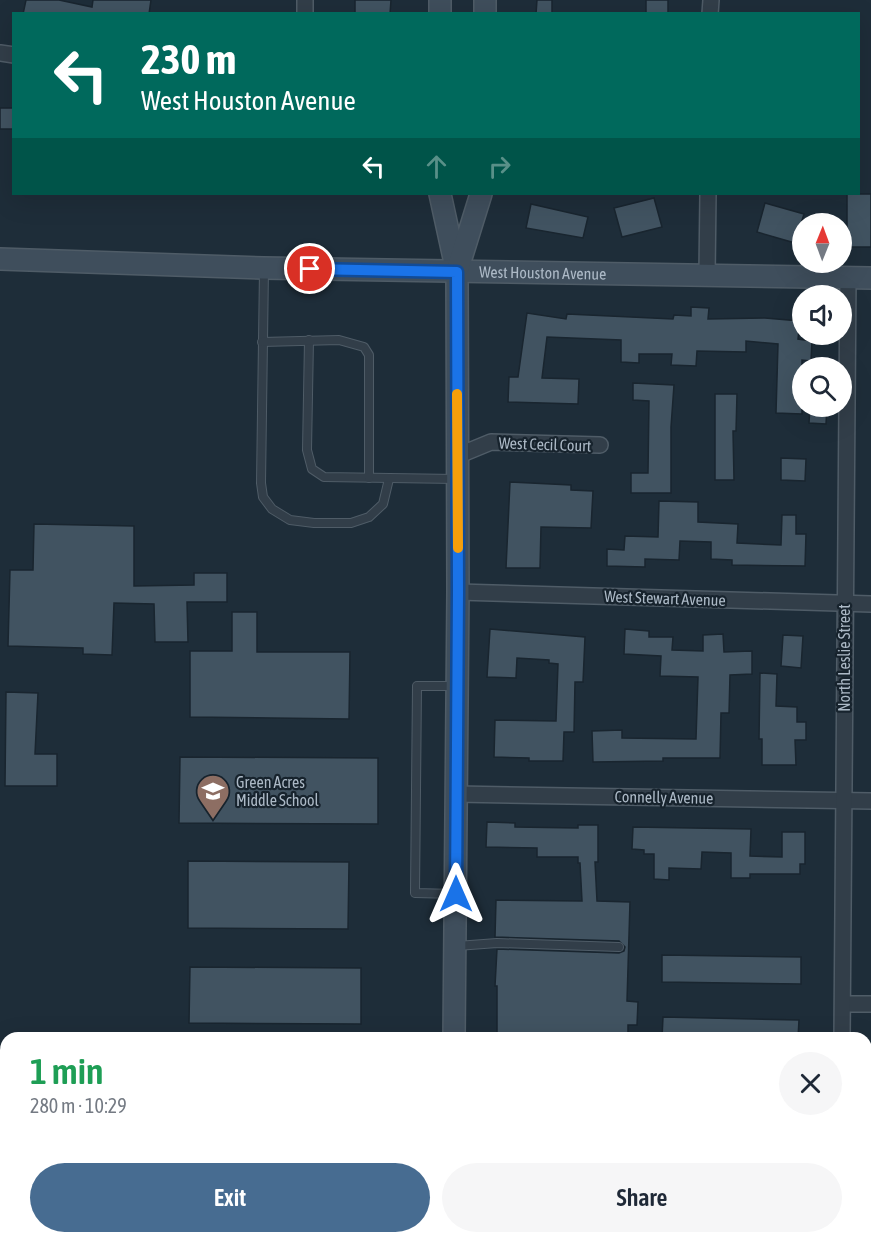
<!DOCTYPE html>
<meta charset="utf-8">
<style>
body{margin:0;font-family:"Asap Condensed",sans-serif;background:#f6f6f7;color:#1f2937;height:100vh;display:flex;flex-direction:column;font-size:22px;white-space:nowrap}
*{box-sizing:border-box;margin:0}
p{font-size:20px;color:#747a83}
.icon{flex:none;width:33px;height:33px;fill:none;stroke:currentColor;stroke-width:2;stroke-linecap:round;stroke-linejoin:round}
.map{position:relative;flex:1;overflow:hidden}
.drawer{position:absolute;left:0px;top:1032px;width:872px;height:212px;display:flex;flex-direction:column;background:#fff;border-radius:18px 18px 0 0;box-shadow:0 6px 24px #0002}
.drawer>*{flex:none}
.guide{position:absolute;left:12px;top:12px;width:848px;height:183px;border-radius:0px;box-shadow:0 6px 24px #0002;background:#00695c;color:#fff;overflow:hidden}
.needle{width:39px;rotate:1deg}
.controls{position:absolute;left:792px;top:213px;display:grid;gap:12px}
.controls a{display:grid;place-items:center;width:60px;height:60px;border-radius:50%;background:#fff;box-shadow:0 6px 24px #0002;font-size:30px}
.pin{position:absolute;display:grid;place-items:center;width:51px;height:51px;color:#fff;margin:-26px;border:3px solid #fff;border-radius:50%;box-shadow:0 2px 6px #0007}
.me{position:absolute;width:66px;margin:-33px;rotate:0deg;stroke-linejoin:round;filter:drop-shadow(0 0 4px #0008)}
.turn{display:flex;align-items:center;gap:21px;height:126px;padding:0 30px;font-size:27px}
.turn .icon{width:78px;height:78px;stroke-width:2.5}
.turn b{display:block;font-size:42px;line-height:51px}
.lanes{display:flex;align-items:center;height:57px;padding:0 30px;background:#0003;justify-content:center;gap:30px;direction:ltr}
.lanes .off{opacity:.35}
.round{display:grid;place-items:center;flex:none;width:63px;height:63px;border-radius:32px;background:#f6f6f7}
.head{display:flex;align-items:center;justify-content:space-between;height:102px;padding:0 30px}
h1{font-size:36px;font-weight:600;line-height:45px;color:#1e9e55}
.button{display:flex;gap:12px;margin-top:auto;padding:12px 30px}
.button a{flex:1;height:69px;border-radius:36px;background:#476c91;color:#fff;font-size:24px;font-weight:600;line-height:69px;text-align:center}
.button a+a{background:#f6f6f7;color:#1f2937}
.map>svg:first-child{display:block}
.building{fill:#415361;stroke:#19252f;stroke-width:1.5}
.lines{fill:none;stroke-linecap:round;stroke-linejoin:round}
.lane-casing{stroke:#4f5c67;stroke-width:10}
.street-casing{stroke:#4f5c67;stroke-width:18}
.secondary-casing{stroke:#4f5c67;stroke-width:24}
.lane{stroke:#323e49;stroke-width:8}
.street{stroke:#323e49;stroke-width:15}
.secondary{stroke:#3f4e5c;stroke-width:21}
.route-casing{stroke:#114b97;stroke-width:15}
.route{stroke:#1a73e8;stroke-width:10}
.slow{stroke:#f59e0b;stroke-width:10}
.labels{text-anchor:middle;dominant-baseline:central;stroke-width:4.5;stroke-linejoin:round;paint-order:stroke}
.street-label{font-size:16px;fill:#acb9c6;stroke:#17232d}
.poi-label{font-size:16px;fill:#acb9c6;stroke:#17232d;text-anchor:start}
</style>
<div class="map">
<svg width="871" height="1243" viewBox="0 0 871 1243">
<rect width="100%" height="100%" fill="#1e2d39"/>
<g class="building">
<polygon points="26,0 59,0 92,7 93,0 151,0 149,14 23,14"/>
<polygon points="355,0 391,0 390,14 355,14"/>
<polygon points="537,0 552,0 552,14 536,14"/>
<rect x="646" y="0" width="22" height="14"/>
<rect x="0" y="108" width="14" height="21"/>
<rect x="847" y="194" width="24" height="53"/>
<polygon points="654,198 662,227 622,237 614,208"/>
<polygon points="765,203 804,214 795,243 757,232"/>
<polygon points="531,204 588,217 583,238 526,228"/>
<polygon points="691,307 709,308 708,319 765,318 800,321 798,339 812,341 811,361 802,360 802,414 776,413 778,344 746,341 746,352 697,351 696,366 671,365 672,354 639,354 639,363 621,362 621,340 547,337 542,378 579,379 578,404 508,402 509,377 518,377 527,313 566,319 567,314 673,319 674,315 691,316"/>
<polygon points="633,383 674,385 671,427 671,493 631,493 631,473 648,473 649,401 633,400"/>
<polygon points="715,394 737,394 736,431 733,431 734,480 715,480"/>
<polygon points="810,406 827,406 826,424 809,423"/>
<polygon points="781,458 806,459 805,481 781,480"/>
<polygon points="510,482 571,485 571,490 593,491 591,528 541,527 540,568 506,568"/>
<polygon points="659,501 698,502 698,522 738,524 737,543 781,545 782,515 796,515 796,534 806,534 805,566 732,565 732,560 711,559 711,542 680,541 679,560 645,559 645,567 607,566 607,549 624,550 625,536 658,537"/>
<polygon points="34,524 134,526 134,586 194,585 194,573 227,573 227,602 187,602 188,642 155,642 154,604 114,603 112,655 83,654 83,648 8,646 10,570 33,570"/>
<polygon points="232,612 257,612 257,652 350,652 349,719 190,717 190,651 232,651"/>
<polygon points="490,629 585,637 583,682 575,682 574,732 564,732 563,761 529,761 529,758 494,757 495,720 556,721 558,664 549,663 549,660 517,658 516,678 487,677"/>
<polygon points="625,629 649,631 649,637 673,637 672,650 703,651 703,635 723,634 724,652 752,651 752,674 730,675 729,713 721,713 720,758 663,758 663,761 593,762 592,731 622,730 622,738 696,739 698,677 660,676 661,656 624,654"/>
<polygon points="783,635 803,636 801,668 781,666"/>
<polygon points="760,673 777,674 776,706 797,707 797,722 806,722 806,740 795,740 796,765 762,765 762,739 759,739"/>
<polygon points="6,692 38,693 35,754 57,754 57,786 5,786"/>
<polygon points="180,757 378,758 378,824 179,823"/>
<polygon points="487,822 515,823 515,827 578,828 578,825 598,825 598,862 595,862 597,901 630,902 627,1001 638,1002 637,1025 628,1025 628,1038 497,1036 497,986 495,986 497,949 619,953 624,951 625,947 619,941 495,937 496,900 582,901 580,863 578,863 578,857 537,857 537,848 486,847"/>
<polygon points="633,827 751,829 750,856 782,857 782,832 805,832 805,864 800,864 800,874 750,874 750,878 731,878 731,853 702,852 701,869 669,868 669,880 654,879 654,854 644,854 644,850 632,849"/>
<polygon points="188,861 349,862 348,929 188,928"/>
<polygon points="662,955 801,957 801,984 662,982"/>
<polygon points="190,967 361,968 361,1024 189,1023"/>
<polygon points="663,1017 799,1020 798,1038 662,1038"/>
</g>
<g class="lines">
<defs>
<g id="lane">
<polyline points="264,269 261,483 263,497 272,509 290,520 314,523 351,523 369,517 383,504 389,479"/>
<polyline points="309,340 307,450 312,469 324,477 456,479"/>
<polyline points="262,342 339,340 364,347 369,355 369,478"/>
<polyline points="455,894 415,893 417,686 456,686"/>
<polyline points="457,946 497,943 619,947"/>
<polyline points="866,1228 871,1228"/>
<polyline points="652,1243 652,1238"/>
</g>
<g id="street">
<polyline points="305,0 305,14"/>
<polyline points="710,14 711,0"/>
<polyline points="0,53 14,55"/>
<polyline points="707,275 708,194"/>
<polyline points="457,456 491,442 600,445"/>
<polyline points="458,592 871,604"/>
<polyline points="456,794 871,801"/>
<polyline points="843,1004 871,1004"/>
<polyline points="842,1038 848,277"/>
<polyline points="840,1243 840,1238"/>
</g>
<g id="secondary">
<polyline points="440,14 440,0"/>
<polyline points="485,14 485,0"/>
<polyline points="440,194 457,272 458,592 454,1038"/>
<path id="s1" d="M0,259L264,268L871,278"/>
<polyline points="458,268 481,194"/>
<polyline points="452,1243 452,1238"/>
</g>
</defs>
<use href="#lane" class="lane-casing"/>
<use href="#street" class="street-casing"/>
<use href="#secondary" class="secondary-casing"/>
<use href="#lane" class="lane"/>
<use href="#street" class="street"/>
<use href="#secondary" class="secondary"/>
</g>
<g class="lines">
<defs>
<polyline id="route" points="310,269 457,272 458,592 456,894"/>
</defs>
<use href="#route" class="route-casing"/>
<use href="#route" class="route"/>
<polyline class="slow" points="457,394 458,548"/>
</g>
<defs>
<symbol id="school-pin" viewBox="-11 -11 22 30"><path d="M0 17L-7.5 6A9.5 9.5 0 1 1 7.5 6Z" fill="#8d6e63" stroke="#17232d"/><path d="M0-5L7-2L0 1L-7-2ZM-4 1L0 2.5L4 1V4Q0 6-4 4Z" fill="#fff"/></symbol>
</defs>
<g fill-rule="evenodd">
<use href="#school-pin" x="194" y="772" width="38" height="52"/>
</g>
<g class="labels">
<g class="street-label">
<text stroke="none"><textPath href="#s1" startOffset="543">West Houston Avenue</textPath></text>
<text transform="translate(545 444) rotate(2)">West Cecil Court</text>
<text transform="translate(665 598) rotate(2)">West Stewart Avenue</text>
<text transform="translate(844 658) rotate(-90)">North Leslie Street</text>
<text transform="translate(664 797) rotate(1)">Connelly Avenue</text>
</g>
<g class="poi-label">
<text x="236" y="782">Green Acres<tspan x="236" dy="18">Middle School</tspan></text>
</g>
</g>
</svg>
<div class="controls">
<a><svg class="needle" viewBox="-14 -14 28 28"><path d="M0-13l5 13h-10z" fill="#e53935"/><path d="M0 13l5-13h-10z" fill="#747a83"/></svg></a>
<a><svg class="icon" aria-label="sound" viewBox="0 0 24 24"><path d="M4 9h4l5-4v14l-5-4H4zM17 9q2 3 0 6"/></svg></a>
<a><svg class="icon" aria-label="search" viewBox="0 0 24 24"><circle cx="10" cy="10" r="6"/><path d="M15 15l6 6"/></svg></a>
</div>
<div class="pin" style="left:310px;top:269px;background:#d93025"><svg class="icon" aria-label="arrive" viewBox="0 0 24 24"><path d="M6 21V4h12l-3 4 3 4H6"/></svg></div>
<svg class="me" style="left:456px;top:894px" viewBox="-20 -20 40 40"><path d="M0-17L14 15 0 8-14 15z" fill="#1a73e8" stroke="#fff" stroke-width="4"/></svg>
<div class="guide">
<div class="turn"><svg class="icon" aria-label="left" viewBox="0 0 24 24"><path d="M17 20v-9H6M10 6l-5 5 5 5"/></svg><div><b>230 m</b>West Houston Avenue</div></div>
<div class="lanes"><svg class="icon" aria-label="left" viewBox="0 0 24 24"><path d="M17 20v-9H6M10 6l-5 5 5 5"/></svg><svg class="icon off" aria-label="ahead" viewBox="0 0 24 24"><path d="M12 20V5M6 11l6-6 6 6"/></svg><svg class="icon off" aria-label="right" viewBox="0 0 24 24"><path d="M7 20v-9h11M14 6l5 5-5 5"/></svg></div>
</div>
<section class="drawer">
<div class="head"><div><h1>1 min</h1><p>280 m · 10:29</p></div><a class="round"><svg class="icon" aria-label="close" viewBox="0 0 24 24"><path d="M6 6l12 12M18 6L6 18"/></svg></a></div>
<div class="button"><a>Exit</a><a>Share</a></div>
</section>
</div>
